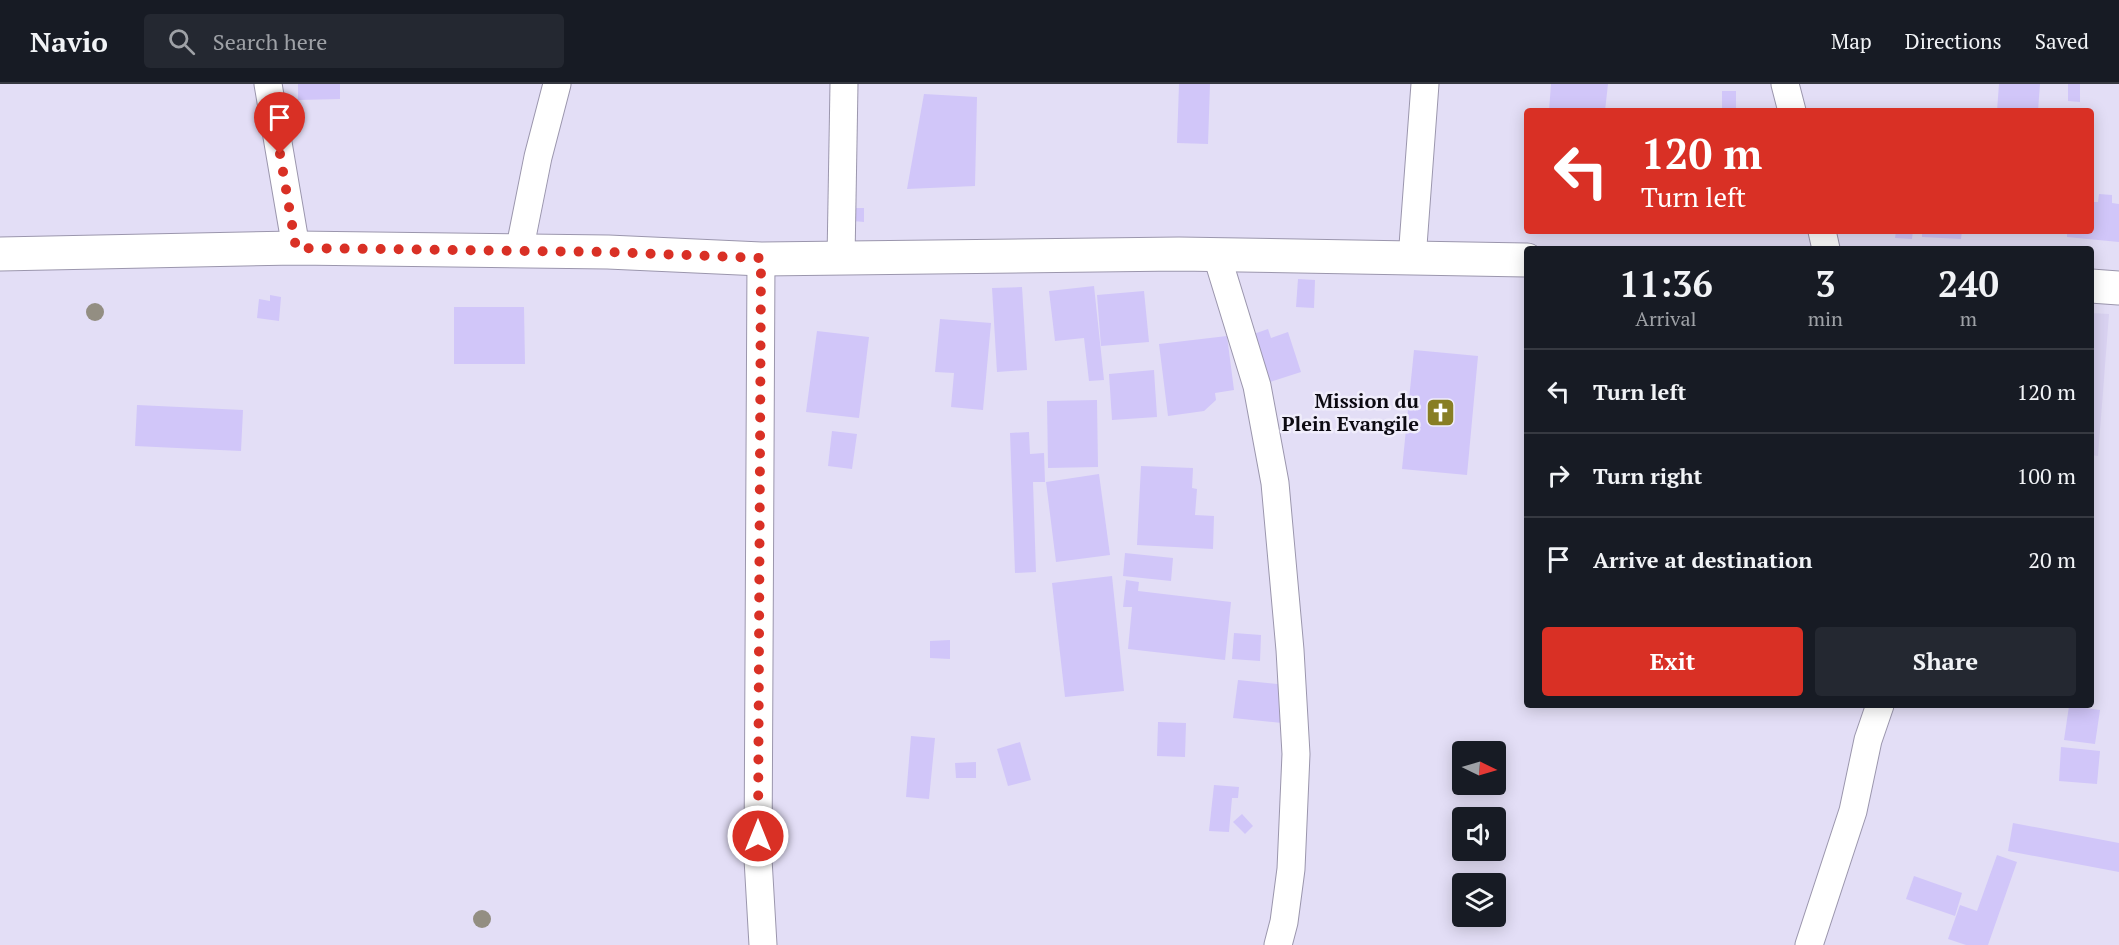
<!DOCTYPE html>
<style>
body{margin:0;font-family:"PT Serif",serif;background:#242831;color:#f1f3f6;height:100vh;display:flex;flex-direction:column;font-size:22px;white-space:nowrap}
*{box-sizing:border-box;margin:0}
p{font-size:20px;color:#9ea1a6}
.icon{flex:none;width:33px;height:33px;fill:none;stroke:currentColor;stroke-width:2;stroke-linecap:round;stroke-linejoin:round}
.map{position:relative;flex:1;overflow:hidden}
.drawer{position:absolute;left:1524px;top:162px;width:570px;height:462px;display:flex;flex-direction:column;background:#171b24;border-radius:6px;box-shadow:0 3px 15px #0003}
.drawer>*{flex:none}
.guide{position:absolute;left:1524px;top:24px;width:570px;height:126px;border-radius:6px;box-shadow:0 3px 15px #0003;background:#d93025;color:#fff;overflow:hidden}
.needle{width:39px;rotate:95deg}
.controls{position:absolute;left:1452px;top:657px;display:grid;gap:12px}
.controls a{display:grid;place-items:center;width:54px;height:54px;border-radius:6px;background:#171b24;box-shadow:0 3px 15px #0003;font-size:30px}
.pin{position:absolute;display:grid;place-items:center;width:51px;height:51px;color:#fff;margin:-62px -26px;border-radius:50% 50% 50% 0;rotate:-45deg;box-shadow:0 0 6px #0007}
.pin .icon{rotate:45deg}
.me{position:absolute;width:66px;margin:-33px;rotate:0deg;stroke-linejoin:round;filter:drop-shadow(0 0 4px #0008)}
.turn{display:flex;align-items:center;gap:21px;height:126px;padding:0 18px;font-size:27px}
.turn .icon{width:78px;height:78px;stroke-width:2.5}
.turn b{display:block;font-size:42px;line-height:51px}
.eta{display:flex;justify-content:space-evenly;align-items:center;height:102px;text-align:center}
.eta b{font-size:36px;font-weight:700;line-height:42px}
.action{display:flex;gap:12px;margin-top:auto;padding:12px 18px}
.action a{flex:1;height:69px;border-radius:6px;background:#d93025;color:#fff;font-size:24px;font-weight:700;line-height:69px;text-align:center}
.action a+a{background:#242831;color:#f1f3f6}
ul{padding:0;list-style:none}
li{display:flex;align-items:center;gap:18px;height:84px;padding:0 18px;border-top:2px solid #363941}
li div{flex:1}
li b{display:block;font-size:22px}
li em{font-style:normal}
header{display:flex;align-items:center;gap:36px;box-sizing:border-box;height:84px;padding:0 30px;background:#171b24;border-bottom:2px solid #363941}
header strong{font-size:28px}
nav{display:flex;gap:33px;margin-inline-start:auto;font-size:21px}
.search{width:420px;height:54px;background:#242831;display:flex;align-items:center;gap:15px;box-sizing:border-box;padding:0 21px;border-radius:6px;color:#9ea1a6;font-size:22px}
.map>svg:first-child{display:block}
.built{fill:#dad3f2}
.building{fill:#d1c6f9}
.lines{fill:none;stroke-linecap:round;stroke-linejoin:round}
.minor-casing{stroke:#9b96ad;stroke-width:29}
.secondary-casing{stroke:#9b96ad;stroke-width:35}
.minor{stroke:#fff;stroke-width:27}
.secondary{stroke:#fff;stroke-width:33}
.tree{fill:#938e82}
.route{stroke:#d93025;stroke-width:10;stroke-dasharray:0 18}
.labels{text-anchor:middle;dominant-baseline:central;stroke-width:5;stroke-linejoin:round;paint-order:stroke}
.poi-label{font-size:20px;font-weight:bold;fill:#0c0a12;stroke:#f0edfb;text-anchor:end}
</style>
<header>
<strong>Navio</strong>
<div class="search"><svg class="icon" aria-label="search" viewBox="0 0 24 24"><circle cx="10" cy="10" r="6"/><path d="M15 15l6 6"/></svg>Search here</div>
<nav><a>Map</a><a>Directions</a><a>Saved</a></nav>
</header>
<div class="map">
<svg width="2119" height="861" viewBox="0 0 2119 861">
<rect width="100%" height="100%" fill="#e3def6"/>
<polygon class="built" points="2091,229 2109,230 2098,372 2091,371"/>
<g class="building">
<polygon points="298,0 340,0 340,15 298,16"/>
<polygon points="1179,0 1210,0 1208,60 1177,59"/>
<polygon points="1551,0 1608,0 1605,27 1549,27"/>
<polygon points="1999,0 2040,0 2038,27 1997,27"/>
<polygon points="2068,0 2080,0 2080,18 2068,17"/>
<rect x="1722" y="7" width="14" height="20"/>
<polygon points="924,10 977,13 975,102 907,105"/>
<polygon points="2099,110 2112,111 2112,119 2119,120 2119,158 2067,153 2067,147 2091,147 2091,118 2098,118"/>
<polygon points="853,124 864,124 864,138 853,137"/>
<polygon points="1896,147 1913,147 1912,155 1895,154"/>
<polygon points="1922,147 1962,147 1961,155 1922,153"/>
<polygon points="1298,195 1315,196 1314,224 1296,223"/>
<polygon points="1094,202 1104,296 1089,297 1084,254 1055,257 1049,207"/>
<polygon points="1022,203 1027,286 997,288 992,204"/>
<polygon points="1144,207 1149,258 1101,262 1097,211"/>
<polygon points="270,211 281,213 279,237 257,234 259,215 270,217"/>
<polygon points="454,223 524,223 525,280 454,280"/>
<polygon points="940,235 991,239 983,326 951,323 954,289 935,288"/>
<polygon points="1268,245 1271,254 1288,248 1301,288 1261,301 1245,253"/>
<polygon points="817,247 869,253 859,334 806,328"/>
<polygon points="1227,252 1234,306 1215,309 1216,316 1204,327 1168,332 1159,260"/>
<polygon points="1414,266 1478,272 1467,391 1402,385"/>
<polygon points="1154,286 1157,333 1112,336 1109,290"/>
<polygon points="1097,316 1098,383 1048,384 1047,317"/>
<polygon points="137,321 243,326 241,367 135,362"/>
<polygon points="832,347 857,350 852,385 828,382"/>
<polygon points="1029,348 1030,370 1044,369 1045,398 1033,398 1036,488 1015,489 1010,349"/>
<polygon points="1141,382 1193,384 1192,404 1197,405 1195,431 1214,432 1213,465 1137,461"/>
<polygon points="1099,390 1110,471 1056,478 1046,398"/>
<polygon points="1125,469 1173,474 1171,497 1123,492"/>
<polygon points="1112,492 1124,607 1065,613 1052,499"/>
<polygon points="1126,496 1139,498 1138,507 1231,518 1225,576 1128,565 1132,523 1123,523"/>
<polygon points="1234,549 1261,551 1260,577 1232,575"/>
<polygon points="950,556 950,575 930,574 930,557"/>
<polygon points="1238,596 1287,601 1282,639 1233,634"/>
<polygon points="2069,622 2100,626 2095,660 2064,656"/>
<polygon points="1158,638 1186,639 1185,673 1157,672"/>
<polygon points="911,652 935,654 929,715 906,713"/>
<polygon points="1020,658 1031,696 1008,702 997,665"/>
<polygon points="2061,663 2100,667 2097,700 2059,697"/>
<polygon points="976,678 976,694 956,694 955,679"/>
<polygon points="1214,701 1239,703 1238,714 1232,714 1229,748 1209,747"/>
<polygon points="1242,730 1253,742 1245,750 1233,738"/>
<polygon points="2013,739 2119,759 2119,788 2008,767"/>
<polygon points="1997,771 2017,778 1988,861 1966,861 1948,855 1960,821 1977,827"/>
<polygon points="1914,792 1962,809 1955,832 1906,815"/>
</g>
<g class="lines">
<defs>
<g id="minor">
<polyline points="268,0 296,164"/>
<polyline points="1785,0 1792,27"/>
<polyline points="1822,147 1826,165"/>
<polyline points="519,168 538,73 557,0"/>
<polyline points="1217,172 1257,302 1275,399 1290,566 1296,670 1291,785 1284,838 1278,861"/>
<polyline points="761,175 758,775 763,861"/>
<polyline points="841,175 844,0"/>
<polyline points="1412,175 1425,0"/>
<polyline points="1809,861 1853,727 1868,656 1880,621"/>
</g>
<g id="secondary">
<polyline points="0,170 296,164 608,168 761,175 1179,170 1527,176"/>
<polyline points="2091,202 2119,204"/>
</g>
</defs>
<use href="#minor" class="minor-casing"/>
<use href="#secondary" class="secondary-casing"/>
<use href="#minor" class="minor"/>
<use href="#secondary" class="secondary"/>
</g>
<g class="tree">
<circle cx="95" cy="228" r="9"/>
<circle cx="482" cy="835" r="9"/>
</g>
<g class="lines">
<polyline class="route" points="280,70 296,164 608,168 761,174 758,752"/>
</g>
<defs>
<symbol id="church-square" viewBox="-11 -11 22 22"><rect x="-9" y="-9" width="18" height="18" rx="4" fill="#887e24" stroke="#f0edfb"/><path d="M-1.2-6h2.4v3.5h3.3v2.4h-3.3V6h-2.4V-.1h-3.3v-2.4h3.3Z" fill="#fff"/></symbol>
</defs>
<g fill-rule="evenodd">
<use href="#church-square" x="1424" y="312" width="33" height="33"/>
</g>
<g class="labels">
<g class="poi-label">
<text x="1419" y="316">Mission du<tspan x="1419" dy="23">Plein Evangile</tspan></text>
</g>
</g>
</svg>
<div class="controls">
<a><svg class="needle" viewBox="-14 -14 28 28"><path d="M0-13l5 13h-10z" fill="#e53935"/><path d="M0 13l5-13h-10z" fill="#9ea1a6"/></svg></a>
<a><svg class="icon" aria-label="sound" viewBox="0 0 24 24"><path d="M4 9h4l5-4v14l-5-4H4zM17 9q2 3 0 6"/></svg></a>
<a><svg class="icon" aria-label="layers" viewBox="0 0 24 24"><path d="M12 4l9 5-9 5-9-5zM3 14l9 5 9-5"/></svg></a>
</div>
<div class="pin" style="left:280px;top:70px;background:#d93025"><svg class="icon" aria-label="arrive" viewBox="0 0 24 24"><path d="M6 21V4h12l-3 4 3 4H6"/></svg></div>
<svg class="me" style="left:758px;top:752px" viewBox="-20 -20 40 40"><circle r="17" fill="#d93025" stroke="#fff" stroke-width="3"/><path d="M0-11L8 9 0 5-8 9z" fill="#fff"/></svg>
<div class="guide">
<div class="turn"><svg class="icon" aria-label="left" viewBox="0 0 24 24"><path d="M17 20v-9H6M10 6l-5 5 5 5"/></svg><div><b>120 m</b>Turn left</div></div>
</div>
<section class="drawer">
<div class="eta">
<div><b>11:36</b><p>Arrival</p></div>
<div><b>3</b><p>min</p></div>
<div><b>240</b><p>m</p></div>
</div>
<ul>
<li><svg class="icon" aria-label="left" viewBox="0 0 24 24"><path d="M17 20v-9H6M10 6l-5 5 5 5"/></svg><div><b>Turn left</b></div><em>120 m</em></li>
<li><svg class="icon" aria-label="right" viewBox="0 0 24 24"><path d="M7 20v-9h11M14 6l5 5-5 5"/></svg><div><b>Turn right</b></div><em>100 m</em></li>
<li><svg class="icon" aria-label="arrive" viewBox="0 0 24 24"><path d="M6 21V4h12l-3 4 3 4H6"/></svg><div><b>Arrive at destination</b></div><em>20 m</em></li>
</ul>
<div class="action"><a>Exit</a><a>Share</a></div>
</section>
</div>
